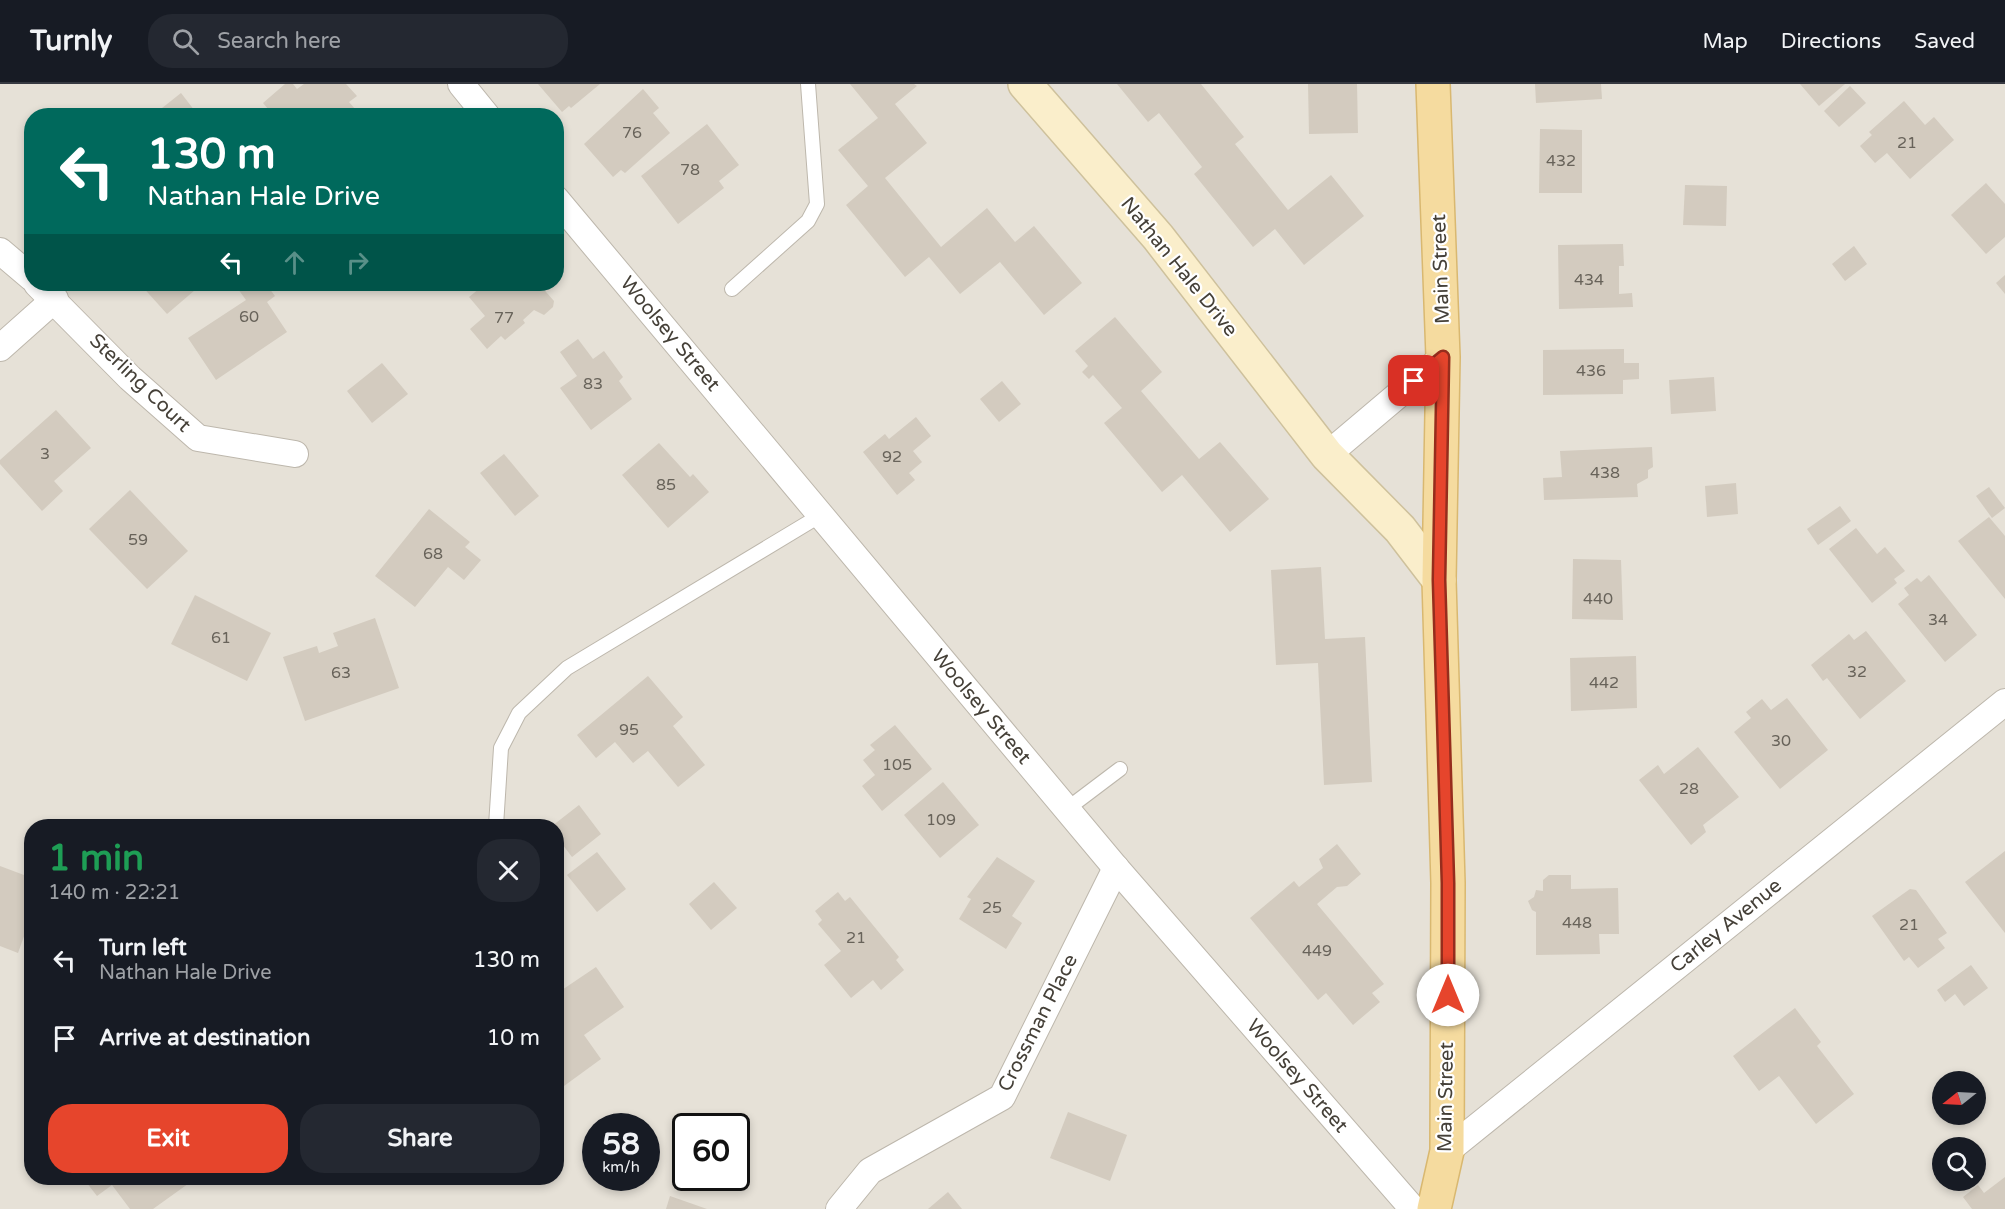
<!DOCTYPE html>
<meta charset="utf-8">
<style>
body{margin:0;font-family:"Varela Round",sans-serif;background:#242831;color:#f1f3f6;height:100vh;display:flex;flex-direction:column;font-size:22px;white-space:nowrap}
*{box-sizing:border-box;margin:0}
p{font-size:20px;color:#9ea1a6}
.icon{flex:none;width:33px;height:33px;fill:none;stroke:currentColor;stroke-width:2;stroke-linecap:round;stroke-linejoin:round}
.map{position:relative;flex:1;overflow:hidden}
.drawer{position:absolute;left:24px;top:735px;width:540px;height:366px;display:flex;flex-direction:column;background:#171b24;border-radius:24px;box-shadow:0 3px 9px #0003}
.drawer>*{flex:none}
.top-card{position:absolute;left:24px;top:24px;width:540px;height:183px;border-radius:24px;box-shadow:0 3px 9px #0003;background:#00695c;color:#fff;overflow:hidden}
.needle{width:39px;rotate:252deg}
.fabs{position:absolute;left:1932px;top:987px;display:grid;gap:12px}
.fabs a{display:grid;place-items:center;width:54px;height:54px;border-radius:50%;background:#171b24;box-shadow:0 3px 9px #0003;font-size:30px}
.speed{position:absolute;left:582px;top:1029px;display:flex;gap:12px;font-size:30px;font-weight:700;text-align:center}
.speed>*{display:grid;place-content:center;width:78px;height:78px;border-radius:50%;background:#171b24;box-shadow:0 3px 9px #0003;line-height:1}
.speed small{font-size:15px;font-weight:400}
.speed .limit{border:3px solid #111;border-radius:9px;background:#fff;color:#111}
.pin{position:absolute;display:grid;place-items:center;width:51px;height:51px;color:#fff;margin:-26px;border-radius:12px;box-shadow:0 3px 9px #0006}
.me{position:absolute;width:66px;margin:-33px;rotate:0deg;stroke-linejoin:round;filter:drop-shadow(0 0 4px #0008)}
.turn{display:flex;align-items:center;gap:21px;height:126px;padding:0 24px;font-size:27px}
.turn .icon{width:78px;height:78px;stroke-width:2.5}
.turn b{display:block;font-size:42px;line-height:51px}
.lanes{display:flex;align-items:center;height:57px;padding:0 24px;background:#0003;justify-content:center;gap:30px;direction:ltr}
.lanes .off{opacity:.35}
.round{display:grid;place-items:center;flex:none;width:63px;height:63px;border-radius:24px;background:#242831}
.overview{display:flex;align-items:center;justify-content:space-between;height:102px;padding:0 24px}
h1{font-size:36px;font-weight:700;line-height:45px;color:#1e9e55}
.primary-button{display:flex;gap:12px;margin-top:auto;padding:12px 24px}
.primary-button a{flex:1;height:69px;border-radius:24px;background:#e6452c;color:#fff;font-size:24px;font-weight:700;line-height:69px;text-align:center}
.primary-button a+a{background:#242831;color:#f1f3f6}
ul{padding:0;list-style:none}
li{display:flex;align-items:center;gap:18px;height:78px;padding:0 24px}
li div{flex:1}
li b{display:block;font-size:22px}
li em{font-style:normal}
header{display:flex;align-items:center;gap:36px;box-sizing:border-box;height:84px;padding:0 30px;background:#171b24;border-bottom:2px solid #363941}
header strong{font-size:28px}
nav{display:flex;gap:33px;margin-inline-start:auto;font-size:21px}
.search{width:420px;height:54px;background:#242831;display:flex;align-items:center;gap:15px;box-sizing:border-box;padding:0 21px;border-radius:24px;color:#9ea1a6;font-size:22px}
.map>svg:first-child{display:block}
.residential{fill:#e6e1d7;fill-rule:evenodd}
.building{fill:#d3cbbf}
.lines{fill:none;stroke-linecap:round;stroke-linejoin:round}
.lane-casing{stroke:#bdb7ac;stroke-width:16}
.street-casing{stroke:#bdb7ac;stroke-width:28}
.secondary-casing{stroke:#cec19c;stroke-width:36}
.primary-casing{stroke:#d9b870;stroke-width:36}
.lane{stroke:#fff;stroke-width:14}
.street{stroke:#fff;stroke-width:26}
.secondary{stroke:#faeecb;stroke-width:33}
.primary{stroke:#f5db9f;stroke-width:33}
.route-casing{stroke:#962d1d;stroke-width:15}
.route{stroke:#e6452c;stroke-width:10}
.labels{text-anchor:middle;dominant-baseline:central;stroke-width:4.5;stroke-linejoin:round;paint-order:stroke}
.number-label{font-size:16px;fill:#68635a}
.street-label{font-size:20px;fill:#454038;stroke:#fff}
</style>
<header>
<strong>Turnly</strong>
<div class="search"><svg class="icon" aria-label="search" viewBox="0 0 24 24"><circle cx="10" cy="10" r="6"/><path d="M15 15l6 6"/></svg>Search here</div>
<nav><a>Map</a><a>Directions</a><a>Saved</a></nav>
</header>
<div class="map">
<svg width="2005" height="1125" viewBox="0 0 2005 1125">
<rect width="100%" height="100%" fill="#f3efe8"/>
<path class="residential" d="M0,0H2005V1125H0ZM32,32H556V200H32ZM32,742H556V1094H32ZM1942,998H1976V1030H1942ZM596,1042H646V1094H596ZM686,1042H736V1094H686ZM1942,1064H1976V1096H1942Z"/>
<g class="building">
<polygon points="285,0 293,0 297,5 304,0 346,0 357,12 349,18 361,32 274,32 263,19"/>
<polygon points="538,0 600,0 571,24 569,22 562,28"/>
<polygon points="850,0 914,0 917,2 895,20 927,59 885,94 941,163 987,124 1015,158 1034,142 1082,199 1044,231 1000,178 960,210 929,173 905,193 846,121 868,102 838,66 878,34"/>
<polygon points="1117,0 1201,0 1244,53 1235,60 1288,126 1331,91 1364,132 1304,181 1275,145 1253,163 1194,90 1202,83 1159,29 1148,38"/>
<polygon points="1308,0 1357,0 1358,49 1309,50"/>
<polygon points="1535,0 1601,0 1602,15 1536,19"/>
<polygon points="1800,0 1845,0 1819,22"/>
<polygon points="1850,2 1866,19 1839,43 1824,27"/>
<polygon points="643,5 659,24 653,29 670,49 625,89 621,86 613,93 584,60"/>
<polygon points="181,9 198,31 152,32"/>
<polygon points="1904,17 1925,41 1934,33 1954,56 1910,95 1887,69 1875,79 1860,62 1872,51 1869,48"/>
<polygon points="707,40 739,81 719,97 724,104 678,140 641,92"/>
<polygon points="1540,45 1582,46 1582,109 1539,109"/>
<polygon points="1986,99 2005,120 2005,153 1986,170 1951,131"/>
<polygon points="1685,101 1727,102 1726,142 1683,141"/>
<polygon points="1623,160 1624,182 1619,182 1619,210 1632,209 1633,223 1559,225 1558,161"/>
<polygon points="1854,162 1867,180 1845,197 1832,180"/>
<polygon points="2005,191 2005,210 1996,199"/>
<polygon points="140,200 202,200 167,230"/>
<polygon points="246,200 266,200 275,212 267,218 287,248 216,296 188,254 246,216 238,205"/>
<polygon points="485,200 539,200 554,217 553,223 544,231 534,226 523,236 525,239 505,256 501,252 487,265 470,245 485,232 469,213"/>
<polygon points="1115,233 1162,288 1141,307 1199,375 1220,358 1269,415 1230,448 1182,391 1162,408 1104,339 1122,324 1093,291 1089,295 1082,288 1088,282 1075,267"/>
<polygon points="578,255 593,275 604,267 623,293 619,297 632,315 591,346 560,304 577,292 560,268"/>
<polygon points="1624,265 1624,279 1639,279 1639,295 1623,296 1623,310 1543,311 1543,266"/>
<polygon points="382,279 408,310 372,339 347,307"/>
<polygon points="1714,293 1716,327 1671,330 1669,296"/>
<polygon points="1002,297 1021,320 999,338 980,315"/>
<polygon points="56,326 91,364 54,397 63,407 42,427 0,380 0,376"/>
<polygon points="916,333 931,352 913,367 922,378 909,389 915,396 897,411 863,368 885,350 889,355"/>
<polygon points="659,359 690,393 693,390 709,408 668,444 622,391"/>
<polygon points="1652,363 1653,383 1648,386 1648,394 1637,400 1638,413 1544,416 1543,394 1562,393 1560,367"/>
<polygon points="504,370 539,412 515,432 480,389"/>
<polygon points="1736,399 1738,430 1707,433 1705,402"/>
<polygon points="1989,403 2005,424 1992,434 1976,412"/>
<polygon points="130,406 188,467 147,505 89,445"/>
<polygon points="1840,422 1851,437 1818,461 1807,445"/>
<polygon points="429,425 470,458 465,463 481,476 464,496 448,483 415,523 375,492"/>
<polygon points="1989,433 2005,452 2005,515 1958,457"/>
<polygon points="1856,444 1877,470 1885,463 1905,487 1894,495 1897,499 1872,519 1829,465"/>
<polygon points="1573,475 1621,476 1623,536 1572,535"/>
<polygon points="1321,483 1325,555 1365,553 1372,698 1324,701 1318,579 1276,581 1271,486"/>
<polygon points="1929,491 1977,551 1945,578 1898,520 1909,511 1904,504 1917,494 1921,498"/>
<polygon points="195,511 271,549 247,597 171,560"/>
<polygon points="375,534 399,604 305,637 283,573 317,562 319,569 338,562 333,549"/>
<polygon points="1866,547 1906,597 1860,635 1827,594 1823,597 1811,581 1849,550 1854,556"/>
<polygon points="1636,572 1637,624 1571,627 1570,574"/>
<polygon points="648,592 683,633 673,642 705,681 678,703 648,667 633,679 615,658 596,674 577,651"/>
<polygon points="1787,614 1828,666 1780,705 1734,648 1751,634 1746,628 1762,615 1771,626"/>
<polygon points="895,641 932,685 882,727 862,702 875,691 863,676 875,666 870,661"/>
<polygon points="1698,663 1739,713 1703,741 1706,748 1691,761 1639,696 1658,681 1664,690"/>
<polygon points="943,698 979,741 940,774 904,731"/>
<polygon points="579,721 601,750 572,773 556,752 556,742 552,742"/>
<polygon points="1337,760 1361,790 1347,802 1337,803 1317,820 1384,900 1372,909 1380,918 1353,941 1326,909 1318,916 1250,834 1294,797 1299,803 1323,784 1319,775"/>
<polygon points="2005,767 2005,849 1965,798"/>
<polygon points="597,768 626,805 597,828 567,791"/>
<polygon points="997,773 1035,797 1012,832 1022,839 1006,865 959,835 971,815 967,813"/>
<polygon points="0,782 32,794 32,830 18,869 0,862"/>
<polygon points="1549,791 1571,791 1571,805 1618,804 1619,850 1599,850 1600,870 1536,871 1536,828 1532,826 1528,817 1534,813 1536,806 1543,807 1543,796"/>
<polygon points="714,798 737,824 711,846 689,820"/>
<polygon points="1910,805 1916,806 1947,849 1938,855 1945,864 1918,884 1909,873 1904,877 1872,832"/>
<polygon points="838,808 845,817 850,813 899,873 896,876 904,886 881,906 873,896 851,914 824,881 841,867 818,840 822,836 815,827"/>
<polygon points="1971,881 1988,904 1964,922 1955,910 1945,918 1937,906"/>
<polygon points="596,883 624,923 584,951 601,975 564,1002 556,992 556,910"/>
<polygon points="1795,924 1821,958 1817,962 1854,1010 1816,1040 1779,992 1759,1007 1733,972"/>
<polygon points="1068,1028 1127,1051 1110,1097 1050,1074"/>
<polygon points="2005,1093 2005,1125 1972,1125 1963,1113 1978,1101 1984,1109"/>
<polygon points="83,1094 189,1094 192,1097 153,1125 130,1125 112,1101 97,1112"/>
<polygon points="948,1108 962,1125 928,1125"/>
<polygon points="670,1112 707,1125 666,1125"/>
</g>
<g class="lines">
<defs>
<g id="lane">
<polyline points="732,205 808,137 817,120 808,0"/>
<polyline points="1067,725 1120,685"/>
<polyline points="496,742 501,664 519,629 567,584 821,431"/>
</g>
<g id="street">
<polyline points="461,0 487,32"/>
<polyline points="556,115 1116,784 1413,1125"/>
<polyline points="0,167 32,194"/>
<polyline points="37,200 130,294 198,354 295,370"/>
<polyline points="0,264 55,215"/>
<polyline points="1327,371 1443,273"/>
<polyline points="1447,1067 2005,618"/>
<polyline points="839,1125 870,1087 1002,1013 1116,784"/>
</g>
<polyline id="secondary" points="1025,0 1158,153 1327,371 1400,445 1439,496"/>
<polyline id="primary" points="1433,0 1443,273 1439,496 1448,799 1447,1067 1434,1125"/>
</defs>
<use href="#lane" class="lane-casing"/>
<use href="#street" class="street-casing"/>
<use href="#secondary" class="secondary-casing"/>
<use href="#primary" class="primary-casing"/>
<use href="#lane" class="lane"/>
<use href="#street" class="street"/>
<use href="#secondary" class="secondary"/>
<use href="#primary" class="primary"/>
</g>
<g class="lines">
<defs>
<polyline id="route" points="1414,297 1443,273 1439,496 1448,799 1448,911"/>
</defs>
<use href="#route" class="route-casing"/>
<use href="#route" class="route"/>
</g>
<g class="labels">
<g class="number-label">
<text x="632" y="49">76</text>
<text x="1907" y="59">21</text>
<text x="1561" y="77">432</text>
<text x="690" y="86">78</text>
<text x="1589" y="196">434</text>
<text x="249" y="233">60</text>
<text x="504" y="234">77</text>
<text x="1591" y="287">436</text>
<text x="593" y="300">83</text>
<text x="45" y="370">3</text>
<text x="892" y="373">92</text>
<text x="1605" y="389">438</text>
<text x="666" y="401">85</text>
<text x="138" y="456">59</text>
<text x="433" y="470">68</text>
<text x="1598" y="515">440</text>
<text x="1938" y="536">34</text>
<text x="221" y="554">61</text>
<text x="1857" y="588">32</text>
<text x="341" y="589">63</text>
<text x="1604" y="599">442</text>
<text x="629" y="646">95</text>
<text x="1781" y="657">30</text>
<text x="897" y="681">105</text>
<text x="1689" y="705">28</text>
<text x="941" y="736">109</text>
<text x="992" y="824">25</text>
<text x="1577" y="839">448</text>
<text x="1909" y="841">21</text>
<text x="856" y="854">21</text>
<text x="1317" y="867">449</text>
</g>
<g class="street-label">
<text transform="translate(1179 183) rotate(51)">Nathan Hale Drive</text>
<text transform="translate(1441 185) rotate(-92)">Main Street</text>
<text transform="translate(670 250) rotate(50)">Woolsey Street</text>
<text transform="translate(140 299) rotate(44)">Sterling Court</text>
<text transform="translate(981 623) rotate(50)">Woolsey Street</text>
<text transform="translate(1726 842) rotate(-39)">Carley Avenue</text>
<text transform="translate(1038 939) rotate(-63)">Crossman Place</text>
<text transform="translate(1297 992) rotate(49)">Woolsey Street</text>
<text transform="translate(1446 1013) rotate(-89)">Main Street</text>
</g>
</g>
</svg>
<div class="fabs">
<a><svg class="needle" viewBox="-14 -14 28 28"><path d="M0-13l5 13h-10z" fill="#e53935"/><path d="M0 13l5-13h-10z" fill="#9ea1a6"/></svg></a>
<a><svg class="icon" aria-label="search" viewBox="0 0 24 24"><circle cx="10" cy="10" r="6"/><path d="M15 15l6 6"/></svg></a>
</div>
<div class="speed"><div>58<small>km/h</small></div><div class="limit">60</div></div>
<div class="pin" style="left:1414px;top:297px;background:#d93025"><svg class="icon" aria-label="arrive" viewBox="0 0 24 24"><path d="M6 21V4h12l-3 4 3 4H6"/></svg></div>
<svg class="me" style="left:1448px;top:911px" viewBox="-20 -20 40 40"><circle r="19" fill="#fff"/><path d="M0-13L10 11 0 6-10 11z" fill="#e6452c"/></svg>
<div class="top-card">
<div class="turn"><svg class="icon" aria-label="left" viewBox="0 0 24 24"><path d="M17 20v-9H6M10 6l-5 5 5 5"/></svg><div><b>130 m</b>Nathan Hale Drive</div></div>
<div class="lanes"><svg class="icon" aria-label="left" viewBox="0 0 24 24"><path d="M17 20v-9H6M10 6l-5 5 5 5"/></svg><svg class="icon off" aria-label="ahead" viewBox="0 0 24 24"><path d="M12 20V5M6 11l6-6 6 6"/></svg><svg class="icon off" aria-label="right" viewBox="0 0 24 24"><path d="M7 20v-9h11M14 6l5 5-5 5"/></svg></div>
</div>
<section class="drawer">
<div class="overview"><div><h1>1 min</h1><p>140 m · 22:21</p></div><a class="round"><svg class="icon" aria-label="close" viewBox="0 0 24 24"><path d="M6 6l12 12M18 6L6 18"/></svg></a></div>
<ul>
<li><svg class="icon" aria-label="left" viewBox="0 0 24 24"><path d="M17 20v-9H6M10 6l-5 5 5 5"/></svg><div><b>Turn left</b><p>Nathan Hale Drive</p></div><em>130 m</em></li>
<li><svg class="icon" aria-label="arrive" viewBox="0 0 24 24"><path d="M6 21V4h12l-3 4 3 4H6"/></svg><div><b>Arrive at destination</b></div><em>10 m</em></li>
</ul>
<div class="primary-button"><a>Exit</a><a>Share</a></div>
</section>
</div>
